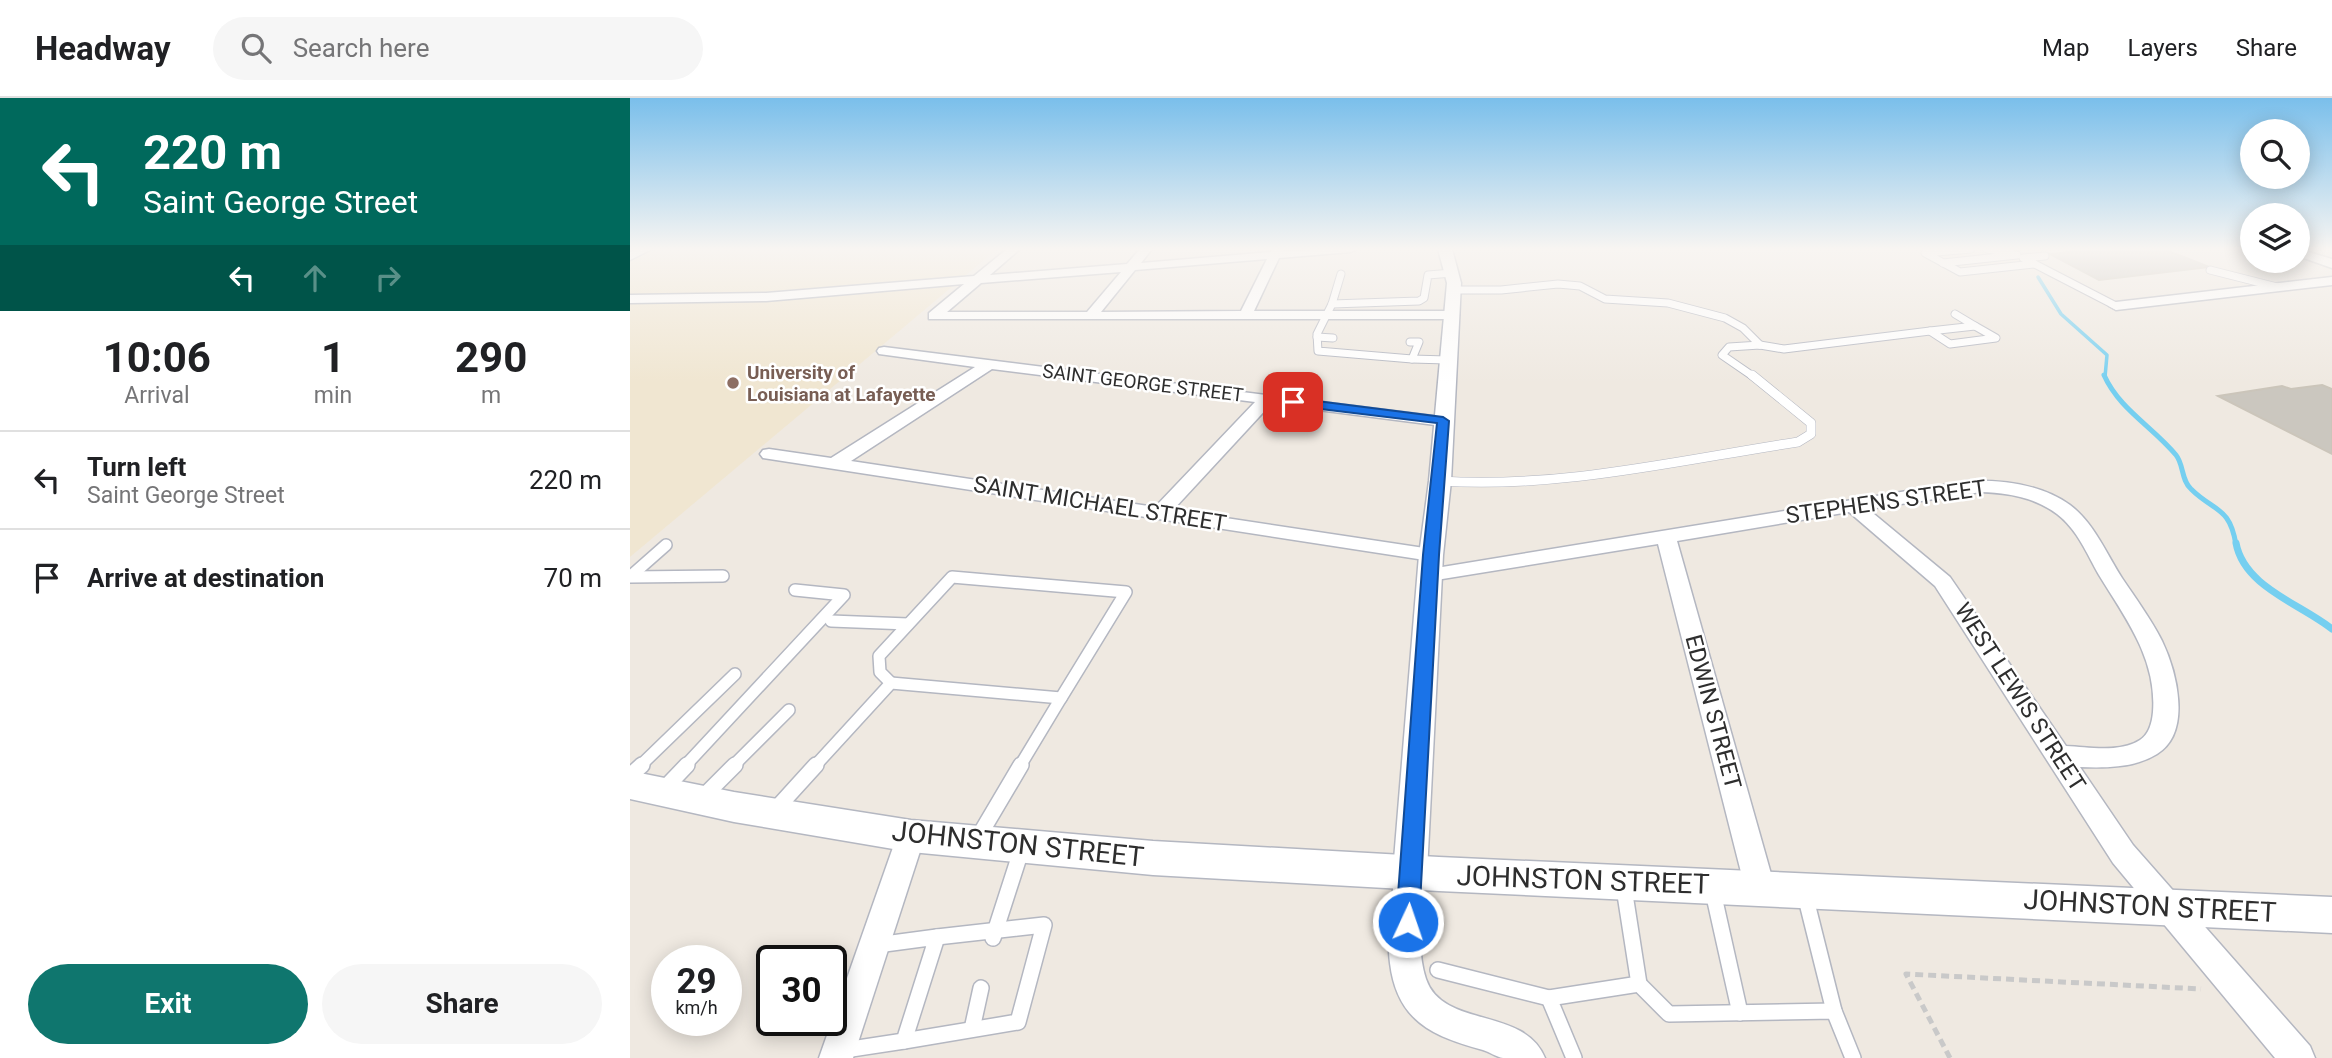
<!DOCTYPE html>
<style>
body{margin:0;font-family:Roboto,sans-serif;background:#f6f6f6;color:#202124;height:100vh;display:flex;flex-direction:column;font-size:26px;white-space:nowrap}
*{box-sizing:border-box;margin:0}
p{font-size:23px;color:#757577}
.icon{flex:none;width:38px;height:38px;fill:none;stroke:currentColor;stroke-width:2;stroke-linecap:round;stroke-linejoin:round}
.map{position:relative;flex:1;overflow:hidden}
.drawer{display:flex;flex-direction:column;background:#fff;width:630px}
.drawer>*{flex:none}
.hud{background:#00695c;color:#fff;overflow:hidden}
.controls{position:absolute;left:1610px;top:21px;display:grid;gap:14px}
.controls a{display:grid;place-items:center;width:70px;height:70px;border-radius:50%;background:#fff;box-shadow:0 4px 18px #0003;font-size:35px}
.speed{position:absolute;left:21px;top:847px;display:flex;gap:14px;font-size:35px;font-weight:700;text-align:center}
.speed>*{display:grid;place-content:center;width:91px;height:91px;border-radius:50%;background:#fff;box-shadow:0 4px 18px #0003;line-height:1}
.speed small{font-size:18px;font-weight:400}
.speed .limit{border:4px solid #111;border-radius:10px;background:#fff;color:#111}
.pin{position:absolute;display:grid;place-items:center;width:60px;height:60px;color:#fff;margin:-30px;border-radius:14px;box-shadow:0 4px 10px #0006}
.me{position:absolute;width:77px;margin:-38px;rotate:3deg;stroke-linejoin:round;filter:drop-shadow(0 0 5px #0008)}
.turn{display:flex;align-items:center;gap:24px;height:147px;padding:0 28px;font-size:32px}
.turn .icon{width:91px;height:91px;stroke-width:2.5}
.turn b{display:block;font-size:49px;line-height:60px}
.lanes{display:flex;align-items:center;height:66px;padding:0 28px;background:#0003;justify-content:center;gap:35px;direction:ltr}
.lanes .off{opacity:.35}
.eta{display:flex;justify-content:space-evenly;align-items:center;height:119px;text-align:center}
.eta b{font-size:42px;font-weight:700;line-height:49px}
.button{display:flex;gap:14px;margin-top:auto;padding:14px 28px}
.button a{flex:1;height:80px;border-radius:42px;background:#0f766e;color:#fff;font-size:28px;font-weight:700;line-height:80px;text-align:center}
.button a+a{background:#f6f6f6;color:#202124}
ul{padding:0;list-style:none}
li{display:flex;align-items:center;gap:21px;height:98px;padding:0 28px;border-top:2px solid #e0e0e0}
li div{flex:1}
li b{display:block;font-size:26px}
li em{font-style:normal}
header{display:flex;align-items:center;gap:42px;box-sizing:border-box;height:98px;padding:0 35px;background:#fff;border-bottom:2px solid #e0e0e0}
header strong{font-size:33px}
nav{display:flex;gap:38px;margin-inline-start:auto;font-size:24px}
.search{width:490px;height:63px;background:#f6f6f6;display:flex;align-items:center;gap:18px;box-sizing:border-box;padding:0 24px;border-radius:38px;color:#757577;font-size:26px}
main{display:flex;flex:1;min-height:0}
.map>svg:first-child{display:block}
.education{fill:#f0e6d1}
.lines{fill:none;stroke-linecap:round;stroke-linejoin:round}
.stream-far2{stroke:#75cff0;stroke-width:3.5}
.stream-far1{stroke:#75cff0;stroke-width:5}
.stream{stroke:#75cff0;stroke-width:7}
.building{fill:#cbc7bf;stroke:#cbc5ba;stroke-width:2}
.service-far3-casing{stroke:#b4b7c1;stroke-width:9}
.service-far2-casing{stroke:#b4b7c1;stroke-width:10}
.service-far1-casing{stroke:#b4b7c1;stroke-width:14}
.service-casing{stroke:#b4b7c1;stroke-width:18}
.minor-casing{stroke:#b4b7c1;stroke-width:3}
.tertiary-casing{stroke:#b4b7c1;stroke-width:3}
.secondary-casing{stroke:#b4b7c1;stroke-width:3}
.path{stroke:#c9c9c9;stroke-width:5;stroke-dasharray:8 5;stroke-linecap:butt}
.service-far3{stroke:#fff;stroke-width:7}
.service-far2{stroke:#fff;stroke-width:9}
.service-far1{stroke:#fff;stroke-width:11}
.service{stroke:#fff;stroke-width:15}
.minor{fill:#fff;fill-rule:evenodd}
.tertiary{fill:#fff;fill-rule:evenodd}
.secondary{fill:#fff;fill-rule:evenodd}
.route{fill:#1a73e8;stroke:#114b97;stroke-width:2}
.education-dot{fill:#8d6e63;stroke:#fff;stroke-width:2.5}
.labels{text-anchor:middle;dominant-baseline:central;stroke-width:5;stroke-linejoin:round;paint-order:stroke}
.far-education-label{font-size:19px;font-weight:bold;fill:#785e54;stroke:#fff;text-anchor:start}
.far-street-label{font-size:19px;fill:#2e2e2e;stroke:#fff}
.street-label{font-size:23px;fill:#2e2e2e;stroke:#fff}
.near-street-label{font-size:28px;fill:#2e2e2e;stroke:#fff}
</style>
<header>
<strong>Headway</strong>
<div class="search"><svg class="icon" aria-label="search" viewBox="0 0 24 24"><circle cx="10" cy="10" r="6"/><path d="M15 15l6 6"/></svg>Search here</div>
<nav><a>Map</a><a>Layers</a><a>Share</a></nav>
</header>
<main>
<section class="drawer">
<div class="hud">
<div class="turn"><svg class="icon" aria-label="left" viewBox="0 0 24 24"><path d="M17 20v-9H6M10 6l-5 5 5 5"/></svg><div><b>220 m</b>Saint George Street</div></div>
<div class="lanes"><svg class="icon" aria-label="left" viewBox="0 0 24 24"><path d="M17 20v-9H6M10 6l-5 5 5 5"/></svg><svg class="icon off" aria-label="ahead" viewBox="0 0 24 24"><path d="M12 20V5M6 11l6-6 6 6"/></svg><svg class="icon off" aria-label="right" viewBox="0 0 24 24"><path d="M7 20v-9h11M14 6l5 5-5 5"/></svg></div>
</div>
<div class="eta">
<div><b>10:06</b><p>Arrival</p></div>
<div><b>1</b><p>min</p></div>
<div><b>290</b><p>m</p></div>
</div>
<ul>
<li><svg class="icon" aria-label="left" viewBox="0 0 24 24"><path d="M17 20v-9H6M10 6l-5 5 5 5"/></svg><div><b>Turn left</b><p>Saint George Street</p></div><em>220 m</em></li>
<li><svg class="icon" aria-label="arrive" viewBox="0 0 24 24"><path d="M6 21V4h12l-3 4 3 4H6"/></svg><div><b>Arrive at destination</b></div><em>70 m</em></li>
</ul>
<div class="button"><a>Exit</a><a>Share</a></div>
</section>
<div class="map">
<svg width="1702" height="960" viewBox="0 0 1702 960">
<rect width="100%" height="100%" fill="#efe9e1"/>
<polygon class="education" points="0,151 367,151 0,459"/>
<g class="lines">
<polyline class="stream-far2" points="1408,179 1431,216 1477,257 1475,279"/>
<path class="stream-far1" d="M1474,277C1489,311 1523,329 1546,357C1554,367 1551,382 1561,391C1584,414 1600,408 1606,447"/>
<path class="stream" d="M1606,445C1614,489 1671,506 1702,531"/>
</g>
<g class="building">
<polygon points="1472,151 1534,151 1579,169 1469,182 1420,156"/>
<polygon points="1692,287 1702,291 1702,356 1588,298 1652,288 1661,291"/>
</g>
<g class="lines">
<defs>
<g id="service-far3">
<polyline points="1341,151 1295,155 1330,174 1404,166"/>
<polyline points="1357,151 1381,155"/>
<polyline points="1415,158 1393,160 1486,208"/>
<polyline points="1313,165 1387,157"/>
<polyline points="1580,172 1647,189"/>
<polyline points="711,176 702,206 687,236 688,253 782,261 789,244 780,244"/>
<polyline points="823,192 871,192 928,186 950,188 975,201 1038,205 1095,220 1113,230 1130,247"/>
<polyline points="702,206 789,203 794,200 798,177 822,175"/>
<polyline points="1325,216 1345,228"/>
<polygon points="1345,228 1366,240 1320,246 1300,233"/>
<polyline points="687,239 703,240"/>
<polyline points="782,261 817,262"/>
<polyline points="1124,279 1092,257 1099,249 1130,247 1154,251 1300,233"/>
</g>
<path id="service-far2" d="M810,383C930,391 1050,362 1168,344L1181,336V325L1122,277"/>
<g id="service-far1">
<polyline points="2,477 36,447"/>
<polyline points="0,479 93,478"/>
<polyline points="201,523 278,526"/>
<polyline points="261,585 250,574 249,558 322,479 496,494 431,600"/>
<polyline points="10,668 105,576"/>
<polyline points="55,668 214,497 165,492"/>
<polyline points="103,668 159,612"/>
<polyline points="185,668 261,585 431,600 390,668"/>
</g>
<g id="service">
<polyline points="0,678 12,667"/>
<polyline points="35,690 57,667"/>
<polyline points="72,700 105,667"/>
<polyline points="146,711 186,667"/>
<polyline points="349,738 391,667"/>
<polyline points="1083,794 1110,915"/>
<polyline points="1175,797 1204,913"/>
<polyline points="363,840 392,750"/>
<polyline points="808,872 919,900"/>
<polyline points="1009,886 1039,916 1204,913 1223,960"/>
<polyline points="342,931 351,890"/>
<polyline points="274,943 388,924 414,827 307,839"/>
<polyline points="215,952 274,943 307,839 247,847"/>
<polyline points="944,960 919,900 1009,886 994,790"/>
</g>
<g id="minor">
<polygon points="7,151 22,151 0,162 0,154"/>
<path d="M377,151H390L360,177L497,166L510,151H522L511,165L641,154L642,151H654L653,153L727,151L721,154L649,160L624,213H822L829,217L822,221H299V215L334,186L136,203L0,205V197L136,195L344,178ZM637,161L611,213L471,214L505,172ZM491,174L457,214H317L351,185Z"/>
<polygon points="1702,179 1702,187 1486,212 1479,208 1486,204"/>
<path d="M254,249L819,320L821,323L813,328L641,306L543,412L801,451L808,453L811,457L808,461L801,463L133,360L130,356L133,352L139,351L201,360L345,269L249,256L247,253L249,250ZM362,271L625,304L525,409L221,363Z"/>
<path d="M1338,383C1373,382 1411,386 1440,407C1464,425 1476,455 1492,480C1506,501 1521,521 1532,543C1546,572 1563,634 1527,656C1505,670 1475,670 1450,669L1503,747L1680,948L1685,960H1645L1483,765L1305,488L1219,414L1047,443L1145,790L1141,799L1130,803L1119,799L1115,790L1028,446L800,483L793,482L790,477L793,472L800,471ZM1351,394C1378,395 1404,399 1427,416C1447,431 1457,456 1469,477C1496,521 1527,561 1523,614C1522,625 1519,636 1510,642C1490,655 1458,649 1436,648L1320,479L1238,411Z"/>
<polygon points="281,726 291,730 295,738 223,960 189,960 267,738 271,730"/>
<path d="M780,761L790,765L795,774C793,808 785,848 796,881C813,931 894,908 915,960C902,960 886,960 873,960C866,959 860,954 853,952C802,938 767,923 760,865C756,835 762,804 765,774L770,765Z"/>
</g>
<g id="tertiary">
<polygon points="808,151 822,151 831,185 821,383 813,457 797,774 792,785 780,789 768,785 763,774 789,457 799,383 817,185"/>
<polygon points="1668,151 1702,161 1702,170 1668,158"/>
</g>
<polygon id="secondary" points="0,673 104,694 281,722 523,743 809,759 1702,799 1702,835 809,793 523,777 281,754 104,724 0,701"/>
</defs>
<use href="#service-far3" class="service-far3-casing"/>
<use href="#service-far2" class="service-far2-casing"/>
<use href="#service-far1" class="service-far1-casing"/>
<use href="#service" class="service-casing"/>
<use href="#minor" class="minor-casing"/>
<use href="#tertiary" class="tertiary-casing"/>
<use href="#secondary" class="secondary-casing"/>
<polyline class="path" points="1320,960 1276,876 1571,891"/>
<use href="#service-far3" class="service-far3"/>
<use href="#service-far2" class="service-far2"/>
<use href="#service-far1" class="service-far1"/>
<use href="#service" class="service"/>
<use href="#minor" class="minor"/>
<use href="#tertiary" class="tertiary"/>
<use href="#secondary" class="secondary"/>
</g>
<linearGradient id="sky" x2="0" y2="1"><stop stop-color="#7abfeb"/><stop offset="0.53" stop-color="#f8f5f2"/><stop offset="1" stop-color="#f8f5f2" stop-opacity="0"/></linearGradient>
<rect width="1702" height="285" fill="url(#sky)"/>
<polygon class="route" points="663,300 813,319 819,323 809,457 789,824 786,831 778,834 769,831 766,824 793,457 807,325 658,307 657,304"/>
<circle class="education-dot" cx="103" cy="285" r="7"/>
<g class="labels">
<g class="far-education-label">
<text x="117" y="274">University of<tspan x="117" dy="22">Louisiana at Lafayette</tspan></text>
</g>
<g class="far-street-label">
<text transform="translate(513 285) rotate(7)">SAINT GEORGE STREET</text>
</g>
<g class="street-label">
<text transform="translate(1256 404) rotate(-8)">STEPHENS STREET</text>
<text transform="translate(470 406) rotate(9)">SAINT MICHAEL STREET</text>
<text transform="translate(1390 599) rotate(57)">WEST LEWIS STREET</text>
<text transform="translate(1083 614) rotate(75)">EDWIN STREET</text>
</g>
<g class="near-street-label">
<text transform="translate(388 746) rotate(6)">JOHNSTON STREET</text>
<text transform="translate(953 782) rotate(2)">JOHNSTON STREET</text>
<text transform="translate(1520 808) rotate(3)">JOHNSTON STREET</text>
</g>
</g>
</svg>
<div class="controls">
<a><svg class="icon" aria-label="search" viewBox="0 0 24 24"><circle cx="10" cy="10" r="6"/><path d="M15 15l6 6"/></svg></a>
<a><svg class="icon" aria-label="layers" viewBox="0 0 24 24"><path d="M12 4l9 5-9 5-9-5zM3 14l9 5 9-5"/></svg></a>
</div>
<div class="speed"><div>29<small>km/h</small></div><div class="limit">30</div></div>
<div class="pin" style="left:663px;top:304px;background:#d93025"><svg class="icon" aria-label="arrive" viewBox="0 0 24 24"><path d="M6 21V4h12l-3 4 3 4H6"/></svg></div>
<svg class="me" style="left:778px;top:824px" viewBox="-20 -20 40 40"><circle r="17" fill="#1a73e8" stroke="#fff" stroke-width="3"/><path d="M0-11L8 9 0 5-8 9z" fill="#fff"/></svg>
</div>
</main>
